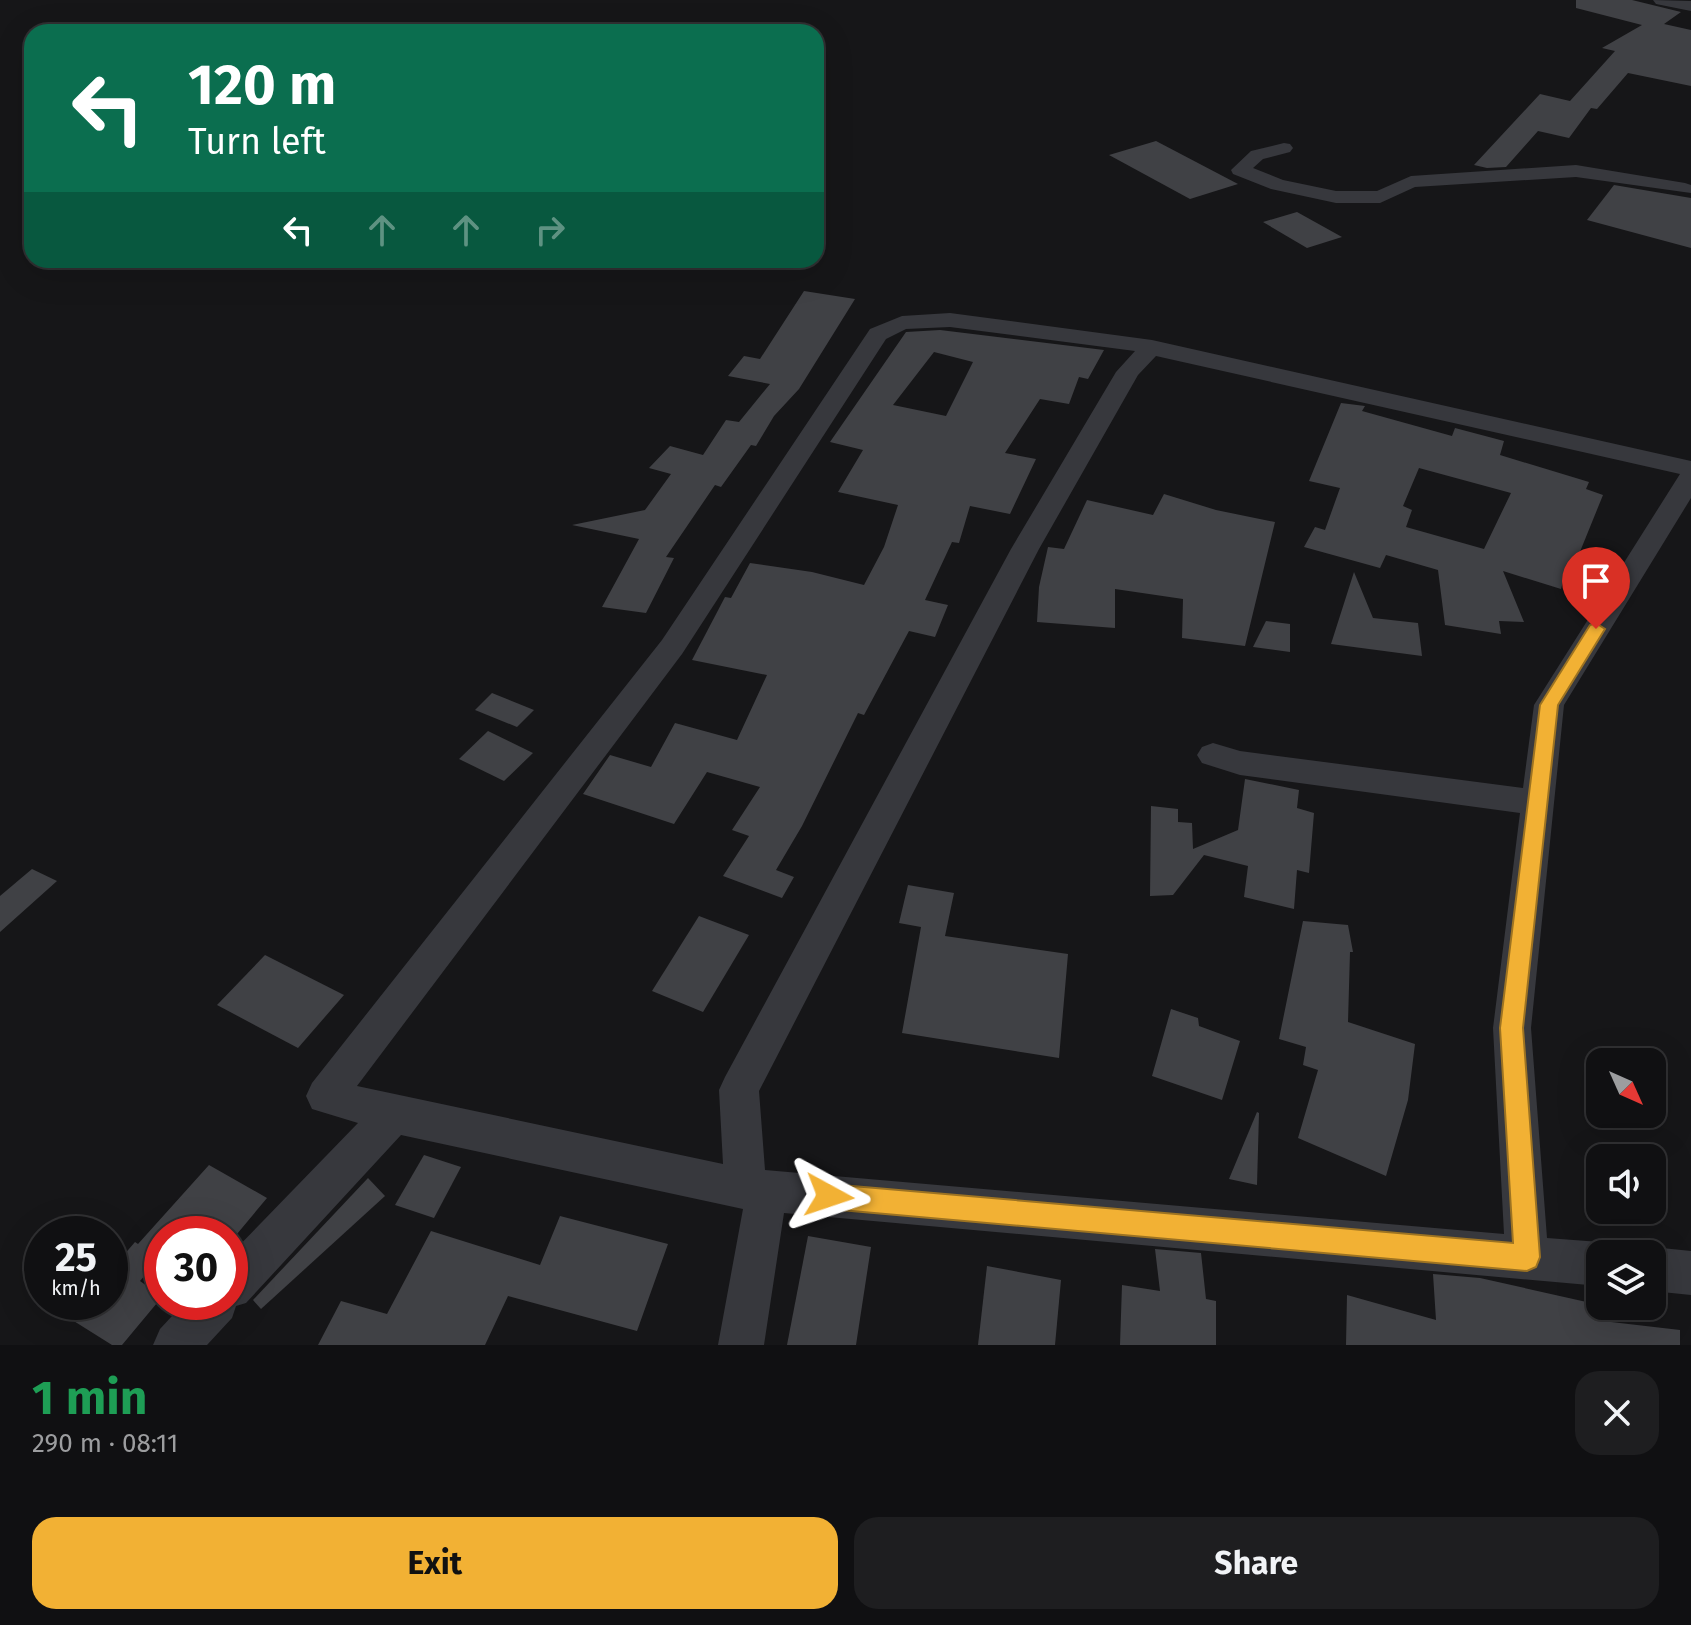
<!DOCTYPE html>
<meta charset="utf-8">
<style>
body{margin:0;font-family:"Fira Sans",sans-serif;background:#1e1e20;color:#f1f3f6;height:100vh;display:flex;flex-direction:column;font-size:30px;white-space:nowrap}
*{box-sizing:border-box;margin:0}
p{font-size:26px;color:#9c9d9f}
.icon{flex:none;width:44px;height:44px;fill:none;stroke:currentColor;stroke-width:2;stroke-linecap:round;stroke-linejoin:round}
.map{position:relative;height:1345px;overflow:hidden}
.side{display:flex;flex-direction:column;background:#101012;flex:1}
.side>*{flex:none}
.banner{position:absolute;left:24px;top:24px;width:800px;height:244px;border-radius:24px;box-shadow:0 8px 32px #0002,0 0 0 2px #303032;background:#0b6e4f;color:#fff;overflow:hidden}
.needle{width:52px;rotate:135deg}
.fabs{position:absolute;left:1586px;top:1048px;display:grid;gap:16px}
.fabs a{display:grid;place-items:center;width:80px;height:80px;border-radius:16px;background:#101012;box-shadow:0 8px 32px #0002,0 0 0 2px #303032;font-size:40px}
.speed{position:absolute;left:24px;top:1216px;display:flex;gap:16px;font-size:40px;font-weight:700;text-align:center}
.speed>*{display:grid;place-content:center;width:104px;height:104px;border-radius:50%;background:#101012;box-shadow:0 8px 32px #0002,0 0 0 2px #303032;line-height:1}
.speed small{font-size:20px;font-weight:400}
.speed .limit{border:12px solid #d22;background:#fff;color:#111}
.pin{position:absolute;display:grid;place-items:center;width:68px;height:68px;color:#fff;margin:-82px -34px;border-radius:50% 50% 50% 0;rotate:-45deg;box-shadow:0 0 8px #0007}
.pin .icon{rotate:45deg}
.me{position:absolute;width:88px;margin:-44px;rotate:95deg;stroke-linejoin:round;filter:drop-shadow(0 0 6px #0008)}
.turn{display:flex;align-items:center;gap:28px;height:168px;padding:0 32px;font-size:36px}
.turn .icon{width:104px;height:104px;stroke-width:2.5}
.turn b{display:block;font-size:56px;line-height:68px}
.lanes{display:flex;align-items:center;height:76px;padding:0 32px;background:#0003;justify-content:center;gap:40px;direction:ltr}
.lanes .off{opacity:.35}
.round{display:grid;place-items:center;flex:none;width:84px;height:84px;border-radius:24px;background:#1e1e20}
.overview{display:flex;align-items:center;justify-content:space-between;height:136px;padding:0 32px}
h1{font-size:48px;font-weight:700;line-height:60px;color:#1e9e55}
.button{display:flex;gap:16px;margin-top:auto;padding:16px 32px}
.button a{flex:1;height:92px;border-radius:24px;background:#f2b134;color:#111;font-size:32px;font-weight:700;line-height:92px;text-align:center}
.button a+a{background:#1e1e20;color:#f1f3f6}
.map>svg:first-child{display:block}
.building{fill:#404145;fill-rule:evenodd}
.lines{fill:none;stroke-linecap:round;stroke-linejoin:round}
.minor{fill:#37383d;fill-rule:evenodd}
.tertiary{fill:#37383d;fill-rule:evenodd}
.route{fill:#f2b134;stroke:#9d7322;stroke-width:2}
</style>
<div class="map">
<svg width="1691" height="1345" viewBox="0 0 1691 1345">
<rect width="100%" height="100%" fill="#161618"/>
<g class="building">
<polygon points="1576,0 1632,0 1681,12 1664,24 1691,30 1691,86 1628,73 1597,109 1591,108 1569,138 1538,131 1506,167 1487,168 1474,165 1540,94 1570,101 1615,51 1602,48 1642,25 1576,8"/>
<polygon points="1156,141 1238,184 1190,199 1109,155"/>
<polygon points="1614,185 1691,198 1691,248 1587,220"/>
<polygon points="1297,212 1342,237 1307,248 1263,222"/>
<polygon points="804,291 855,299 799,389 774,416 756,446 751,445 721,487 715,485 666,557 674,558 646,613 602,607 639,539 572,525 645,510 671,474 649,468 670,446 703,455 726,420 739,422 770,384 728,376 744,356 760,359"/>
<path d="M940,330L1104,350L1088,379L1079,377L1069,404L1040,399L1005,453L1036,459L1010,514L970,506L959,543L952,542L925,600L948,605L935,637L909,631L864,715L858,713L802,826L776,870L794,877L782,898L723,876L749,836L732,830L760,787L707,772L674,824L583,794L610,755L651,767L675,723L737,740L767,675L692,660L725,597L731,598L750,563L812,572L864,585L884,547L898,505L838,492L863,450L830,442L906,332ZM934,352L973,362L946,416L893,405Z"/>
<path d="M1341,403L1365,406L1362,411L1452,436L1455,428L1504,441L1500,455L1589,482L1586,489L1603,495L1573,569L1567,567L1561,589L1503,571L1524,622L1499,621L1501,634L1445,625L1438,570L1386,555L1380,568L1304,547L1315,527L1325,530L1340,488L1309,481ZM1419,468L1511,493L1484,549L1406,527L1412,510L1403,506Z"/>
<polygon points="1164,494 1216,510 1275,522 1245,646 1182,638 1183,599 1115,589 1115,628 1037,622 1039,587 1048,547 1064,549 1087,500 1153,515"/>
<polygon points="1354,572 1373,618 1418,623 1422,656 1331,644"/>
<polygon points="1266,621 1290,624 1290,652 1253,647"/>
<polygon points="492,693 534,710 517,727 475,710"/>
<polygon points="488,731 533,753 504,781 459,759"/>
<polygon points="1245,779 1299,790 1297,808 1314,813 1309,873 1297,870 1294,909 1244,897 1248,866 1204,855 1173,895 1150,896 1151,806 1178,809 1178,822 1192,823 1193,849 1238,830"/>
<polygon points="32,869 57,881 0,932 0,896"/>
<polygon points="908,885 954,893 945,936 1068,954 1059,1058 902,1033 921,927 899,923"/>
<polygon points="699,916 749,935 703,1012 652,991"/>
<polygon points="1303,921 1348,925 1353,952 1350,952 1348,1022 1415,1044 1408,1100 1386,1176 1298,1138 1318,1070 1303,1065 1306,1047 1279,1039"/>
<polygon points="265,955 344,995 298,1048 217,1005"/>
<polygon points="1171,1009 1198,1018 1199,1026 1240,1041 1222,1100 1152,1076"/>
<polygon points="1257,1112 1259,1113 1257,1185 1229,1179"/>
<polygon points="424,1155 461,1167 434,1218 395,1205"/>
<polygon points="209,1165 267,1198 237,1234 162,1234 162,1255 140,1281 162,1297 122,1345 112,1345 69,1318 83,1302 110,1302 110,1271 135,1242 138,1244"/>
<polygon points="368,1178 385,1196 261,1309 253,1300"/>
<polygon points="560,1216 668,1244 637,1331 508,1296 485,1345 318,1345 341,1301 387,1314 431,1231 540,1265"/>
<polygon points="808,1236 871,1247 856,1345 787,1345"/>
<polygon points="1155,1249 1201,1253 1206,1299 1216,1301 1216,1345 1120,1345 1122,1285 1160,1291"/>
<polygon points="987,1266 1061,1280 1055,1345 978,1345"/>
<polygon points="1433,1274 1480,1278 1591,1303 1594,1320 1680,1330 1680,1345 1346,1345 1347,1295 1436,1320"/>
</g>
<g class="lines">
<g class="minor">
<polygon points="1284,143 1290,144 1293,148 1290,152 1263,159 1253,168 1283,180 1336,191 1377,191 1411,176 1576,165 1685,183 1691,185 1691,193 1576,177 1415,187 1380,203 1336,203 1271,189 1233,174 1231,170 1251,151"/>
<path d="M950,313L1152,340L1691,461V498L1564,705L1531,1028L1547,1238L1600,1242L1615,1249L1618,1254H1600V1286L784,1213L764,1345H718L743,1209L401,1135L246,1303L236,1306L232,1318L207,1345H153L160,1329L185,1302H230V1255L358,1123L312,1109L306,1096L312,1083L662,640L870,329L902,316ZM950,327L1135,351L1116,372L1011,549L725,1077L719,1090L723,1164L357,1086L682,654L886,339L906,329ZM1156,356L1680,474L1534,705L1523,788L1240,751L1213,743L1202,747L1197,755L1202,763L1240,775L1520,813L1493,1028L1504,1234L765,1170L759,1091L1039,549L1138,375Z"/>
<polygon points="1652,1247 1691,1251 1691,1295 1652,1291 1652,1254 1636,1254"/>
</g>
<polygon class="tertiary" points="1653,0 1691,1 1691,11 1656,4"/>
</g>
<polygon class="route" points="1596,623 1605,629 1558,705 1523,1028 1540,1257 1536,1267 1527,1271 829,1209 820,1205 816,1196 820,1187 829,1184 1513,1243 1500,1028 1540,705 1590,625"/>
</svg>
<div class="fabs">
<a><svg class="needle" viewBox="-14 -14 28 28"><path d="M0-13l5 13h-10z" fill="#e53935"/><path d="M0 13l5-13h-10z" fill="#9c9d9f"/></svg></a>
<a><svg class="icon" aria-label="sound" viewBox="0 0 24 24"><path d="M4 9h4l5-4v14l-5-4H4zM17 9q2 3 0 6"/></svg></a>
<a><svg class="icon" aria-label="layers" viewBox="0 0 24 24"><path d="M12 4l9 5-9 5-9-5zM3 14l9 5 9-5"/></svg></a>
</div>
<div class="speed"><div>25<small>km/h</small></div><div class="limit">30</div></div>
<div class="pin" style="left:1596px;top:629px;background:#d93025"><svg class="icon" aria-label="arrive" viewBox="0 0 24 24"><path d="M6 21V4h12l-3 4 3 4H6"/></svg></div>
<svg class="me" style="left:829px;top:1196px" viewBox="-20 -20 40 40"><path d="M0-17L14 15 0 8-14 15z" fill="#f2b134" stroke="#fff" stroke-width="4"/></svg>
<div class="banner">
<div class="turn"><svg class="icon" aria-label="left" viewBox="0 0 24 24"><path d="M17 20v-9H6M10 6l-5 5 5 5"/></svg><div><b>120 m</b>Turn left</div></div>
<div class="lanes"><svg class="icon" aria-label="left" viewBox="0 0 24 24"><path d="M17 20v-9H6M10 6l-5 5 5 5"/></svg><svg class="icon off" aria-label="ahead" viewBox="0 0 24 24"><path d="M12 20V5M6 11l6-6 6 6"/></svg><svg class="icon off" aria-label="ahead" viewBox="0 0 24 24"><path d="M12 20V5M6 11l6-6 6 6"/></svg><svg class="icon off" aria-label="right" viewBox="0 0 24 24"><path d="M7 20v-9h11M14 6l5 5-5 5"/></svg></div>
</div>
</div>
<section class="side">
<div class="overview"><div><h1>1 min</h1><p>290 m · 08:11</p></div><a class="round"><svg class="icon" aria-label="close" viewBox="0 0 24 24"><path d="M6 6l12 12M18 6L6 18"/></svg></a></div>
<div class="button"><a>Exit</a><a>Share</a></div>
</section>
